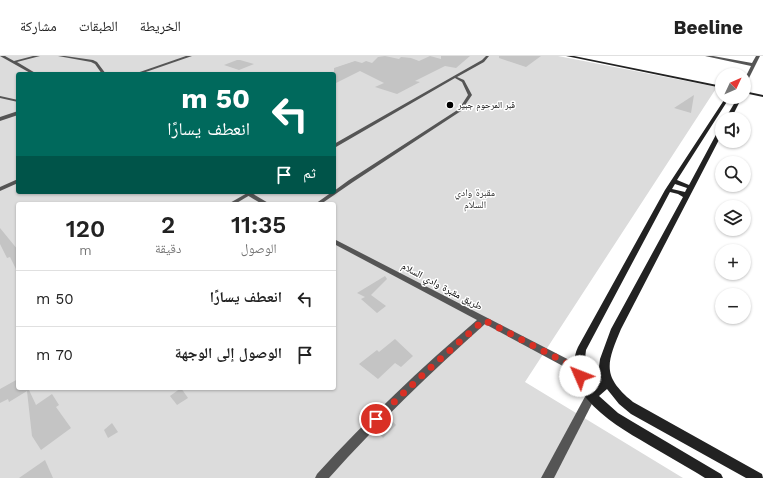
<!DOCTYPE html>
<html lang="ar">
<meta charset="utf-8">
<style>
body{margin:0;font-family:"Work Sans","Noto Naskh Arabic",sans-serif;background:#f2f2f2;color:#222;direction:rtl;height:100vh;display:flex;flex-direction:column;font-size:15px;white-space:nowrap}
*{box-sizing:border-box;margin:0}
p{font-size:13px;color:#767676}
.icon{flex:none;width:22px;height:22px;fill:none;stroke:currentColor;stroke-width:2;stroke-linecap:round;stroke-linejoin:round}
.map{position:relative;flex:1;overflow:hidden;direction:ltr}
.side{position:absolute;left:16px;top:146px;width:320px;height:188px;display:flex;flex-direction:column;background:#fff;border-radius:4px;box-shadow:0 1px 3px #0004;direction:rtl}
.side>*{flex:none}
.banner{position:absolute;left:16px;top:16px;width:320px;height:122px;border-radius:4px;box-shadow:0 1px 3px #0004;direction:rtl;background:#00695c;color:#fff;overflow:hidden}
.needle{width:26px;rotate:46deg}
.tools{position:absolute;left:715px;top:12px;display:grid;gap:8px}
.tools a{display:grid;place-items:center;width:36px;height:36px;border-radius:50%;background:#fff;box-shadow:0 1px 3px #0004;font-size:20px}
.pin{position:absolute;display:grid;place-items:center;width:34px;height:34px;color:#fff;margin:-17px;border:2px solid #fff;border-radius:50%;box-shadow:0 1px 4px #0007}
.me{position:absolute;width:44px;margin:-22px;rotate:314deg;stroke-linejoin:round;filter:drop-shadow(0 0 3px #0008)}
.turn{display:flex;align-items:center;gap:14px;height:84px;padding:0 20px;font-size:18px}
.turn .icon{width:52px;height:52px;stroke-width:2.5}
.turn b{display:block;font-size:28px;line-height:34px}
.then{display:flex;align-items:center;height:38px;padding:0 20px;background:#0003;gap:8px;font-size:15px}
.eta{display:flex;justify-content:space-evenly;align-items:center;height:68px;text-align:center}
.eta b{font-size:24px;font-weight:600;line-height:28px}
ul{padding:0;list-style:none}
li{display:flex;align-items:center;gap:12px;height:56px;padding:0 20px;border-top:1px solid #e0e0e0}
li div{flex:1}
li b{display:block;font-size:15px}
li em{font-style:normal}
header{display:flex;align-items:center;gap:24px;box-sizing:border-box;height:56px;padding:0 20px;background:#fff;border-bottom:1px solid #e0e0e0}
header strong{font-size:19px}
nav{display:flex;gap:22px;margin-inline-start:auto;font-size:14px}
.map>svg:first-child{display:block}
.green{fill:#dcdcdc;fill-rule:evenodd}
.building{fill:#c4c4c4}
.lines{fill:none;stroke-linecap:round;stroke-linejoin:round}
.lane{fill:#555;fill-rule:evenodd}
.street{fill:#555;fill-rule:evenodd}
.secondary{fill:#222;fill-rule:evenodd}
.route{stroke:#d93025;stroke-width:7;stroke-dasharray:0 12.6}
.poi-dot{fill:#000;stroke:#fff;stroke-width:1.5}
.labels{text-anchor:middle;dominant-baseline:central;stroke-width:3;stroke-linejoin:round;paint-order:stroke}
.far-poi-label{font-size:9px;fill:#000;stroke:#fff;text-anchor:start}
.park-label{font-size:10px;fill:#333;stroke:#fff}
.street-label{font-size:10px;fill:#000;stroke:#fff}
</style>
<header>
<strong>Beeline</strong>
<nav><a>الخريطة</a><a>الطبقات</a><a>مشاركة</a></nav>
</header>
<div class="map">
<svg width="763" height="422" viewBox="0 0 763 422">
<rect width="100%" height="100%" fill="#fff"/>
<path class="green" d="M0,0H558L717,31L525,326L683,422H0ZM18,18H334V136H18ZM18,148H334V332H18Z"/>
<g class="building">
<polygon points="385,0 399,3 401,1 411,2 419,5 430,0 441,3 441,0 470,0 456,12 445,10 415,25 420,26 397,38 375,31 384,27 360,15 334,28 334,12 355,5 362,7 366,5 372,7 378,1"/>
<polygon points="499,0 541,0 526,11 499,2"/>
<polygon points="237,4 240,4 254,8 239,14 224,9"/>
<polygon points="694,39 691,57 674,52"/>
<polygon points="0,172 18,194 18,217 10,201 7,202 0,188"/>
<polygon points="385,220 387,223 371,239 386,250 377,257 361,243 365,241 357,237"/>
<polygon points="395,283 413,300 401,311 395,307 378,323 359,308 377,294 379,296"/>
<polygon points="18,323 18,332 32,332 29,334 36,349 52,338 59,349 56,351 71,372 41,394 32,380 27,335 9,346 8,343 0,347 0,333"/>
<polygon points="181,332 188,342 177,349 170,340"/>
<polygon points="389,361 396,369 383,382 376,373"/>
<polygon points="112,367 118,376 108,382 104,374"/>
<polygon points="45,404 53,422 19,422"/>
</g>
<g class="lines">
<g class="lane">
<polygon points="58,0 65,0 93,4 97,6 106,18 102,18 95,8 91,6"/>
<polygon points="486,0 489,0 484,6 457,21 464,24 472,39 461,55 353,126 321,148 315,148 332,136 334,136 334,135 349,124 459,53 468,39 462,26 455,22 336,91 334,91 334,88 482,4"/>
<polygon points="0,40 18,44 18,46 0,42"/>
<polygon points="249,136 255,136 235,148 228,148"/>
</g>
<g class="street">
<polygon points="0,0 5,0 14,5 33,0 40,0 17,6 37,18 32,18"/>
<polygon points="186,0 192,0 140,18 134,18"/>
<polygon points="705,0 713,0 752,7 756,0 760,0 747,26 748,31 746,32 744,31 744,24 751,10"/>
<polygon points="18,55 18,59 0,65 0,61"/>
<polygon points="18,123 18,127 0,135 0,131"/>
<polygon points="242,136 250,136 270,148 262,148"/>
<path d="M334,183L581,310L610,320L611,323L610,326L606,328L574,316L485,268C430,317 378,367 329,422H315L317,418C367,363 421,312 477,264L334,188Z"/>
<polygon points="591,335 595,337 596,340 554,422 541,422 587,337"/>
</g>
<g class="secondary">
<polygon points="566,0 574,0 722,30 722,32"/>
<polygon points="744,35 763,39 763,41 744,37"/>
<path d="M726,41H730L677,124L689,129L719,73L722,71V78L621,273C607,307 601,320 633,346L762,418L763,422H746L631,358L619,348L607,333L599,340L618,357L633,366L721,418L723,422H705L697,417C681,408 665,398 649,389C627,376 604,363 587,343C576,330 570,307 578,291L665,134ZM675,128L687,132L685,136L672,133ZM670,136L678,138L683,141L611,273L600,303L599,311L602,325L592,333C584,318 584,311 586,294Z"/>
<polygon points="738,41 742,41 731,63 725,63"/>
</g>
</g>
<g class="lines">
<polyline class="route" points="376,363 429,313 484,264 578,313 580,320"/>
</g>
<circle class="poi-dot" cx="450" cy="49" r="4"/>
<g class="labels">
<g class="far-poi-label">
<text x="458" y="49">قبر المرحوم جبير</text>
</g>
<g class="park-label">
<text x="475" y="136">مقبرة وادي<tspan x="475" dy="12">السلام</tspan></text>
</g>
<g class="street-label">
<text transform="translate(442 230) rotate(28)">طريق مقبرة وادي السلام</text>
</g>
</g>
</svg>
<div class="tools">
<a><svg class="needle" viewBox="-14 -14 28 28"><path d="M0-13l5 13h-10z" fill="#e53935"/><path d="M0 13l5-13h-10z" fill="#767676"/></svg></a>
<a><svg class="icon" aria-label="sound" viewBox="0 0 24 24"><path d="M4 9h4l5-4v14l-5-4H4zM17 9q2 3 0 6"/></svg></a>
<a><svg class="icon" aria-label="search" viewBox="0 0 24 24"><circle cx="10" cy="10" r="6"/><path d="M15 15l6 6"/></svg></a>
<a><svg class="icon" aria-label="layers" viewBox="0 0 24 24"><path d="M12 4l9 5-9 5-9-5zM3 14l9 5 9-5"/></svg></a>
<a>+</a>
<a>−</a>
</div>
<div class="pin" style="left:376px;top:363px;background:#d93025"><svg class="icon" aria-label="arrive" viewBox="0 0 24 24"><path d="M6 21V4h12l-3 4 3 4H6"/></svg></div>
<svg class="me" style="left:580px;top:320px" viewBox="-20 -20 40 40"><circle r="19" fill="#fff"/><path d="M0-13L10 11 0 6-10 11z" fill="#d93025"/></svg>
<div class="banner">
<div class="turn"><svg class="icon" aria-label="left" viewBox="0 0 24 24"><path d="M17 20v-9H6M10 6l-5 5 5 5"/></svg><div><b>50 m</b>انعطف يسارًا</div></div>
<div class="then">ثم<svg class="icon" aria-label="arrive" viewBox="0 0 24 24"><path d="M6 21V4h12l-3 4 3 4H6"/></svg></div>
</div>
<section class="side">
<div class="eta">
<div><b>11:35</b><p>الوصول</p></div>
<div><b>2</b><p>دقيقة</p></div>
<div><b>120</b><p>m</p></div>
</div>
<ul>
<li><svg class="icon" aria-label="left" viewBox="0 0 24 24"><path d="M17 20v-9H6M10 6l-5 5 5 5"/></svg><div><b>انعطف يسارًا</b></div><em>50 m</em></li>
<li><svg class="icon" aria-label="arrive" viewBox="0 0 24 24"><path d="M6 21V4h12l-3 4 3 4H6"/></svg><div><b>الوصول إلى الوجهة</b></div><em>70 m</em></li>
</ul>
</section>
</div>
